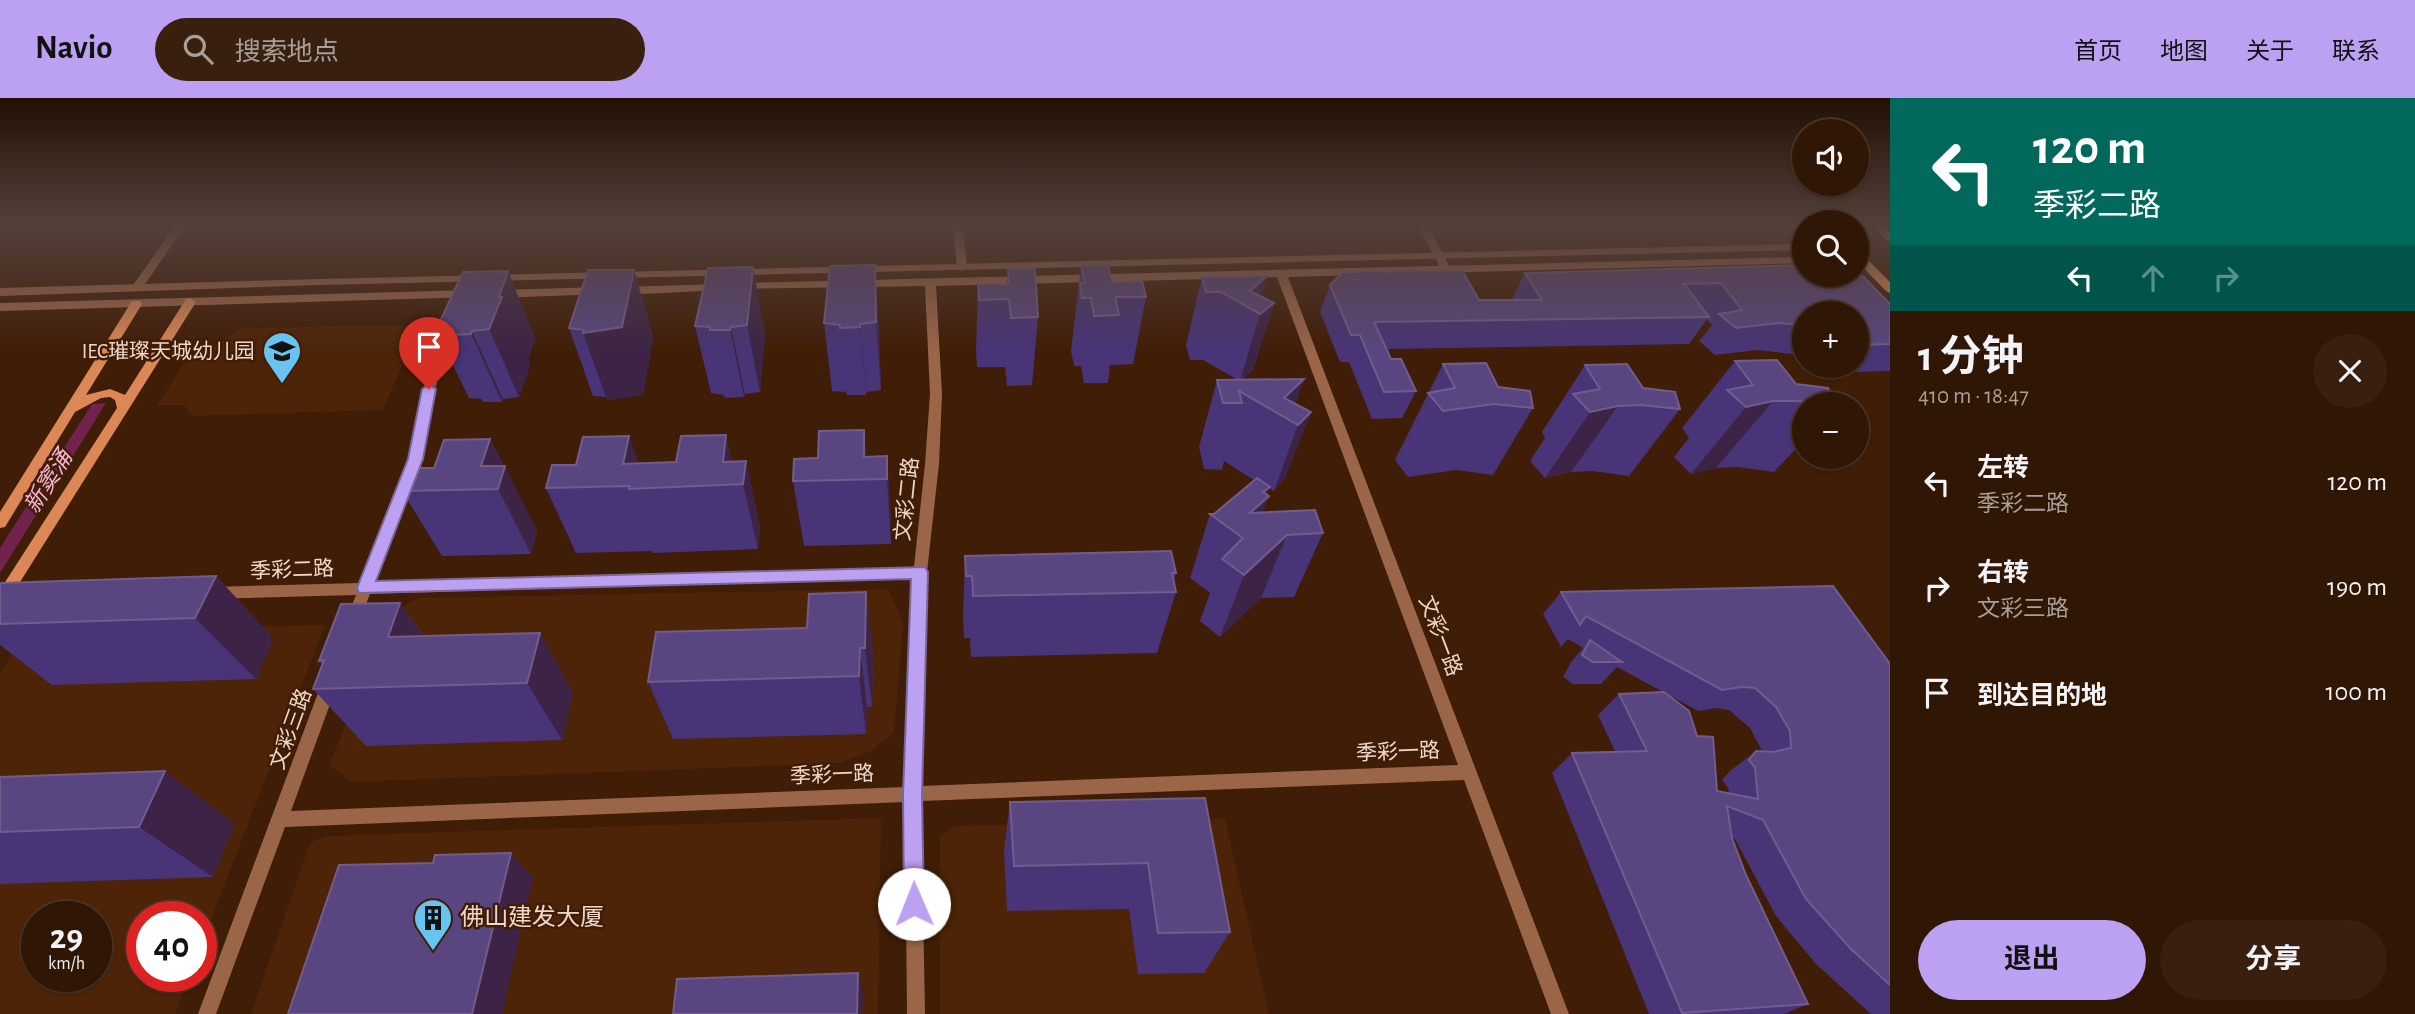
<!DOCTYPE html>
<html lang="zh">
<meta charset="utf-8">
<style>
body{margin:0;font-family:"Alegreya Sans","Noto Sans SC",sans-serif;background:#381f0e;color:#f1f3f6;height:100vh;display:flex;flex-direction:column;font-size:26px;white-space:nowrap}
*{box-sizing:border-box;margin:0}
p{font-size:23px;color:#a89f9a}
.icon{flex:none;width:38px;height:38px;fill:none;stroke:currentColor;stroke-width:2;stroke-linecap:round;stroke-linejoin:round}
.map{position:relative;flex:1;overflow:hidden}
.details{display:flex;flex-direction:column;background:#301604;width:525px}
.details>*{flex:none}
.banner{background:#00695c;color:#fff;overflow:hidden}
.tools{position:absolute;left:1792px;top:21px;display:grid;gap:14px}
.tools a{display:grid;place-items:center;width:77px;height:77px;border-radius:50%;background:#301604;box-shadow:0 2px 5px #0004,0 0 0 2px #4b3526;font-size:35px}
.speed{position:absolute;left:21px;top:803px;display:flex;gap:14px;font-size:35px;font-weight:700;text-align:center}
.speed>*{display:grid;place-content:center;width:91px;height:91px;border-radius:50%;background:#301604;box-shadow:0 2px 5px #0004,0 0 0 2px #4b3526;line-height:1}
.speed small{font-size:18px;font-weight:400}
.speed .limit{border:10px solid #d22;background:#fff;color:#111}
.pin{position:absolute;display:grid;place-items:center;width:60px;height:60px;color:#fff;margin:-72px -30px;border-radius:50% 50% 50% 0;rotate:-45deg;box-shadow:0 0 7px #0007}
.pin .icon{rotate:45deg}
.me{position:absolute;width:77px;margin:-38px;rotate:359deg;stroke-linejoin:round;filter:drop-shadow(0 0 5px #0008)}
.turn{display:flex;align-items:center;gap:24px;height:147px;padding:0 28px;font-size:32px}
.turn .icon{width:91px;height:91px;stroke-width:2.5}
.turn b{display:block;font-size:49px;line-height:60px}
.lanes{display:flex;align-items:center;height:66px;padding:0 28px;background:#0003;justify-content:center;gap:35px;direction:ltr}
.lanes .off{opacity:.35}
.round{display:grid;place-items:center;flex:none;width:74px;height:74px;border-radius:37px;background:#381f0e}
.summary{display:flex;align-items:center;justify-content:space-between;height:119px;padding:0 28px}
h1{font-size:42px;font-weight:700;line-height:52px}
.cta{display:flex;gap:14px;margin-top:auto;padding:14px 28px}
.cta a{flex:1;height:80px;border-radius:42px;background:#bca0f2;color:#111;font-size:28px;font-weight:700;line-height:80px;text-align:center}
.cta a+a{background:#381f0e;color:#f1f3f6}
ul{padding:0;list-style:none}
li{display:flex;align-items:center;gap:21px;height:105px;padding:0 28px}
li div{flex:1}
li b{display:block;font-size:26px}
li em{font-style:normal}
header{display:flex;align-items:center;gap:42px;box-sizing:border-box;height:98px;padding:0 35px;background:#bca0f2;color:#111}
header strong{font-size:33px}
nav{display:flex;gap:38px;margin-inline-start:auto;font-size:24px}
.search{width:490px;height:63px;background:#381f0e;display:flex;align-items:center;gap:18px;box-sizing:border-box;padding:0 24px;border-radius:38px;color:#a89f9a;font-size:26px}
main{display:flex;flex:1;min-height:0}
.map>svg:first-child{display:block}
.built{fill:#4d2407;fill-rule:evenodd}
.water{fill:#72234d}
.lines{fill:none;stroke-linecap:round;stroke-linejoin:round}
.minor{fill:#9b6648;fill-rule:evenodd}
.tertiary{fill:#9b6648;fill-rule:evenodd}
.secondary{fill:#dc8856;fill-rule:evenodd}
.wall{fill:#483477;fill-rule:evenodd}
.shaded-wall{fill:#3d2446}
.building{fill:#594680;stroke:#715c8b;stroke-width:2}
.route{fill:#bca0f2;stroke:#7a689d;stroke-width:2}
.labels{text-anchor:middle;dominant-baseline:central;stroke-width:5;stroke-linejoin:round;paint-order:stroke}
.poi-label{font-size:21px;fill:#eed7c9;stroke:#401d06;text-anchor:end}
.street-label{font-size:21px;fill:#eed7c9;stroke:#401d06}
.water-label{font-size:23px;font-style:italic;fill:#fab4d3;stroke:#401d06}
.near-poi-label{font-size:24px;fill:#eed7c9;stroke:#401d06;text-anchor:start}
</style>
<header>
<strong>Navio</strong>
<div class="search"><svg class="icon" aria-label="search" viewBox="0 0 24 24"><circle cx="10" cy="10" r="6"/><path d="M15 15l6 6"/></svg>搜索地点</div>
<nav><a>首页</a><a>地图</a><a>关于</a><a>联系</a></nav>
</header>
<main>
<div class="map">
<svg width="1890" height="916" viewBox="0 0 1890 916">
<rect width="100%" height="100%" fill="#401d06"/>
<g class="built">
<polygon points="419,227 383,312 192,318 184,307 157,307 183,267 241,230"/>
<polygon points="888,491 903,524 894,635 869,654 839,665 352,684 329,667 391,517 417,500"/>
<path d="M325,527L201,847V819H142V878L189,879L175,916H0V576L11,558L57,533ZM37,819H96V878H37Z"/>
<polygon points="881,720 878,916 251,916 310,745 325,738"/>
<polygon points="1225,721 1269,916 940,916 940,738 953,728"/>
</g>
<polygon class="water" points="106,305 0,475 0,450 92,306"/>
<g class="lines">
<g class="minor">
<polygon points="175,128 185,128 141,192 133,192 131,190"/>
<polygon points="953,128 963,128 967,170 962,173 957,170"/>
<polygon points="1418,128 1428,128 1451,171 1450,173 1442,173"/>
</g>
<g class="tertiary">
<polygon points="1804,146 1804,152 319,187 0,198 0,190 319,181"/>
<path d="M1804,159V165L1288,179L1569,916H1551L1464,682L921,703L925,916H907L905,704L285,729L216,916H198L321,587L324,582L329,580L334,582L337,587L291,713L905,689L913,480L370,496L358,526L353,528L348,526L346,522L356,497L212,501L207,499L205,495L207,491L212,489L360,485L409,361L417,314L442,226L446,225L452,229L429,314L421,361L375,484L914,469L925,366L930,296L925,188L736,191V187L740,185ZM1277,179L1458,667L921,688L927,474L939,366L942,296L936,188Z"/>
<polygon points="719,186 725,190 723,192 621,197 615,193 621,189"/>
<polygon points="600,189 606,193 604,196 498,200 492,196 498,192"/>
<polygon points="471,192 477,196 475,199 0,213 0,205"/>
</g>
<g class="secondary">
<polygon points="1873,128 1884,128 1890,134 1890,143 1886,142"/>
<polygon points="1857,154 1861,155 1890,184 1890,195 1886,193 1857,163"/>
<polygon points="190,200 196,204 5,508 0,510 0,492 117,310 115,302 110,299 101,300 75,314 5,429 0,430 0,414 132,203 140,203 142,206 86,297 110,291 125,297 186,201"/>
</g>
</g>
<g class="wall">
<polygon points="875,167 879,235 881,292 866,294 866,297 847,297 846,294 832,293 824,225"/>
<polygon points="1804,167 1890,206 1890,273 1816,275 1810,268 1857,268 1857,215 1804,215 1804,261 1801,257 1757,252 1715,257 1699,243 1712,227 1707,221 1689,246 1386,251 1391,261 1416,293 1402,320 1372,321 1349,264 1340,264 1320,214 1330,187 1479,202 1511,203 1525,175"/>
<polygon points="1081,168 1112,184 1146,199 1133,266 1110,267 1108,285 1084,285 1081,268 1074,268 1071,253"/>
<polygon points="753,169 765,237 760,294 745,296 744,299 725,300 724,297 711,295 695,228"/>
<polygon points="1008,171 1038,219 1032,287 1007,288 1005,269 977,269 976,254 978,186 1007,186"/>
<polygon points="634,172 653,239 643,297 607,302 606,299 593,298 569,230"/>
<polygon points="508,173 535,241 528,262 530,267 519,299 503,301 502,304 483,304 481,301 469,300 436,232"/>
<polygon points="1202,179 1261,198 1274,205 1253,272 1241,282 1304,281 1295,306 1311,314 1285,380 1274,393 1269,390 1267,397 1269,398 1263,414 1323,435 1294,499 1261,500 1220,539 1200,523 1210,495 1190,480 1210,416 1214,416 1254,382 1224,363 1222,372 1204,371 1199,349 1217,282 1238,282 1203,262 1190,262 1186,247"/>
<polygon points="1735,263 1796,286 1836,306 1804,306 1804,342 1774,374 1737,369 1716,370 1691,376 1674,359 1689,340 1682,330"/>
<polygon points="1443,266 1498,289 1533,310 1493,377 1456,372 1408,379 1395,362"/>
<polygon points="1585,267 1643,290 1680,311 1629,378 1593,373 1571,374 1545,380 1530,363 1545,340 1542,334"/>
<polygon points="629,338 638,365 746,363 760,428 758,451 653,455 652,453 576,455 546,390 576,367"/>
<polygon points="490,341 537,433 531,456 442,458 402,393 434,370"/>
<polygon points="887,358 891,424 891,446 804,448 793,383 867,359"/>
<polygon points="965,458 1176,475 1174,483 1176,494 1157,555 971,559 970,540 964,540 963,520"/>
<polygon points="216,478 273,540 256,581 52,587 0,547 0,486"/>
<polygon points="866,494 873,556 872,609 867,609 866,636 673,641 648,584 807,530"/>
<path d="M1561,494L1890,566V916H1871L1816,866L1776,818L1735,741L1733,740L1746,777L1808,906L1784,916H1649L1552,675L1572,655L1615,653L1598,617L1619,596L1663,594L1617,569L1601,586H1573L1563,579L1571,564L1583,550L1568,541L1561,549L1543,516ZM1667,596L1698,613L1717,610L1729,612L1750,630L1762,653H1756L1730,673L1722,682L1728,690L1729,695L1717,693L1697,638Z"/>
<polygon points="400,505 424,538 573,595 562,642 366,648 313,591 323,567 319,563"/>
<polygon points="165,673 234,726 213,779 0,786 0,679"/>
<polygon points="1205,700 1230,834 1204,875 1138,876 1129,811 1007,813 1004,753 1010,704"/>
</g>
<g class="shaded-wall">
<polygon points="875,167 879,235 881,292 876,224"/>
<polygon points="753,169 765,237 760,294 747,227"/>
<polygon points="634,172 653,239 643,297 607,302 583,235"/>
<polygon points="508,173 535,241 528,262 530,267 519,299 489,231 499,199"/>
<polygon points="1267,178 1257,214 1250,193"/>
<polygon points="1274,205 1253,272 1240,283 1260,216"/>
<polygon points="860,226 866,294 866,297 860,229"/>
<polygon points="731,229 745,296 744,299 730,232"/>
<polygon points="472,233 503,301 502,304 471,236"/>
<polygon points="1304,281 1289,322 1284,300"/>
<polygon points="1773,303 1716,370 1691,376 1746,309"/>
<polygon points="1618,308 1571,374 1545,380 1590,314"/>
<polygon points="1311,314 1285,380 1274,393 1298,327"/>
<polygon points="864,332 869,381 864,359"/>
<polygon points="726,337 738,386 723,364"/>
<polygon points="629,338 646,390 623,366"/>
<polygon points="490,341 504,370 505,368 537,433 531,456 498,391 481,368"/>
<polygon points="887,358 891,424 891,446 887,381"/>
<polygon points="746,363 760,428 758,451 743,386"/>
<polygon points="1270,389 1265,402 1269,398 1245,463 1243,440 1250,415 1263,394"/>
<polygon points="1287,437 1261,500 1220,539 1244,477"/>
<polygon points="216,478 273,540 256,581 195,520"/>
<polygon points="866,494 873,556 872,609 865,550"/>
<polygon points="400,505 443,566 388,539"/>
<polygon points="540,535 573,595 562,642 527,585"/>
<polygon points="860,550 867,609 866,636 859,578"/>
<polygon points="165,673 234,726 213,779 139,729"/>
<polygon points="511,755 533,780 502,916 472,916"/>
<polygon points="858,875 863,896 862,916 857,916"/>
</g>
<g class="building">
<polygon points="875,167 876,224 860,226 860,229 840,230 840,227 824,225 830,168"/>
<polygon points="1108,167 1112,184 1142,183 1146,199 1115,199 1119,217 1094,218 1091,200 1082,200 1080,185 1085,185 1081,168"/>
<polygon points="1804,167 1804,177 1857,176 1864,179 1890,206 1890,246 1857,247 1857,215 1804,215 1804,227 1779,225 1736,230 1719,216 1742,212 1721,185 1684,186 1709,219 1374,224 1391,261 1401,261 1416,293 1384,294 1360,237 1351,237 1330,187 1343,174 1462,172 1479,202 1542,202 1525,175"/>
<polygon points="753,169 747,227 731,229 730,232 710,232 710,229 695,228 708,170"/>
<polygon points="1008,171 1035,171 1038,219 1011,220 1009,201 979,202 978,186 1009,186"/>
<polygon points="588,172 634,172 622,229 583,235 584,232 569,230"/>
<polygon points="508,173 499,199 502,199 489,231 472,233 471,236 451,237 452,234 436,232 463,174"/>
<polygon points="1267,178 1250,193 1274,205 1260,216 1221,194 1206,194 1202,179"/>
<polygon points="1777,262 1796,286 1828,290 1836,306 1796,303 1773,303 1746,309 1727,292 1753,287 1735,263"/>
<polygon points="1486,265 1498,289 1530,293 1533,310 1494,306 1443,313 1428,295 1455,290 1443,266"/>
<polygon points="1627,266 1643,290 1675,294 1680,311 1641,307 1618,308 1590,314 1573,296 1600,291 1585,267"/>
<polygon points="1304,281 1284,300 1311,314 1298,327 1239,293 1242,305 1223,305 1217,282"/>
<polygon points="864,332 864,359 887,358 887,381 793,383 794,361 818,360 819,333"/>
<polygon points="726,337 723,364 746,363 743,386 629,391 630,388 546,390 552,367 576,367 583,339 629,338 623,366 676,364 681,338"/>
<polygon points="490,341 481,368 505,368 498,391 402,393 410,370 434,370 444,342"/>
<polygon points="1257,380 1270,389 1263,394 1269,398 1250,415 1315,412 1323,435 1287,437 1244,477 1222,461 1243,440 1210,416 1214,416"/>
<polygon points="1171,453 1176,475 1172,475 1176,494 973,498 972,478 966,478 965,458"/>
<polygon points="216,478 195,520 0,526 0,486 1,485"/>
<polygon points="1833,488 1890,566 1890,887 1850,850 1806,801 1763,722 1727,708 1732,740 1746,777 1808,906 1682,915 1572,655 1647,653 1619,596 1664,594 1689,613 1697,638 1713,639 1717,693 1758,701 1755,670 1749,662 1756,653 1773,654 1791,650 1790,633 1776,609 1755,590 1742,589 1722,592 1586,518 1580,527 1561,494"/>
<polygon points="866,494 865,550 860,550 859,578 648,584 656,534 807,530 809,496"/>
<polygon points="400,505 388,539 540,535 527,585 313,591 324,562 319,563 341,506"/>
<polygon points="1590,542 1622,564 1593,564 1582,557"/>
<polygon points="165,673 139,729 0,734 0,679"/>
<polygon points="1205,700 1230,834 1158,835 1148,765 1014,768 1010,704"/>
<polygon points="511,755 472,916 288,916 339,767 433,765 435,757"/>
<polygon points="858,875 857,916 673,916 677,881"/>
</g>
<linearGradient id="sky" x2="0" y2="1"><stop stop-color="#231003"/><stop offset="0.5" stop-color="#53403b"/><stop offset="1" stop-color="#53403b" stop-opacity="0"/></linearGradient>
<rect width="1890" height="256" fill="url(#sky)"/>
<polygon class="route" points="429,286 436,291 423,361 376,483 925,469 928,474 922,697 924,806 921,813 914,816 907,813 904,806 903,697 911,481 359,495 357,490 408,361 422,291"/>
<defs>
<symbol id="school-pin" viewBox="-11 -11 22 30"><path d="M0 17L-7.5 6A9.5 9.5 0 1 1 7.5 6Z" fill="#67c4f0" stroke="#401d06"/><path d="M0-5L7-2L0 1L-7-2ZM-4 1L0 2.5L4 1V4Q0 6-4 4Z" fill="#111"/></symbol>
<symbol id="building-pin" viewBox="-11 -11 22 30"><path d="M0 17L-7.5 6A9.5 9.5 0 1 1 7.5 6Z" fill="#67c4f0" stroke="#401d06"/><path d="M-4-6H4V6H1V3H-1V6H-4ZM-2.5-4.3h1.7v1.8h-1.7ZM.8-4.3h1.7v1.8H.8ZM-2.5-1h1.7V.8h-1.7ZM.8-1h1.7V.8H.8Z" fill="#111"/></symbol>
</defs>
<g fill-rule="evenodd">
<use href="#school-pin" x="260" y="231" width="44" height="60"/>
<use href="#building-pin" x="411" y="798" width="44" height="60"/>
</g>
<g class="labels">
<g class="poi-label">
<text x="255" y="253">IEC璀璨天城幼儿园</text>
</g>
<g class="street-label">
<text transform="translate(907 401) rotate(-84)">文彩二路</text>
<text transform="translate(292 472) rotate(-2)">季彩二路</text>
<text transform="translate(1440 538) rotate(69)">文彩一路</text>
<text transform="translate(291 631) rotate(-70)">文彩三路</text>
<text transform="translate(1398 654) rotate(-2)">季彩一路</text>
<text transform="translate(832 677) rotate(-2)">季彩一路</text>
</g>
<g class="water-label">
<text transform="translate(49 384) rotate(-58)">新窦涌</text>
</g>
<g class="near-poi-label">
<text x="460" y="820">佛山建发大厦</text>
</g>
</g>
</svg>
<div class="tools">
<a><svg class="icon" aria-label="sound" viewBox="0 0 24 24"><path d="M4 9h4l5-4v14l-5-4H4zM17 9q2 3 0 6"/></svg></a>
<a><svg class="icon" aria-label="search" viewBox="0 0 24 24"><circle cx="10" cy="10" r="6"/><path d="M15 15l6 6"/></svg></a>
<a>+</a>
<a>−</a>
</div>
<div class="speed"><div>29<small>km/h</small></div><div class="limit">40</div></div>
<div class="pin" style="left:429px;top:291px;background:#d93025"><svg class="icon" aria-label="arrive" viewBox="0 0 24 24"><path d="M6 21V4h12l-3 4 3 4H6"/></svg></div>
<svg class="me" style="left:914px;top:806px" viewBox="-20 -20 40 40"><circle r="19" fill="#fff"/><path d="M0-13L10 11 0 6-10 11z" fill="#bca0f2"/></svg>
</div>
<section class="details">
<div class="banner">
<div class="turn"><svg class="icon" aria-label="left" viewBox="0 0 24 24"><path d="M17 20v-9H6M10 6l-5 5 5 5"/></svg><div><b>120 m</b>季彩二路</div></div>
<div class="lanes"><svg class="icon" aria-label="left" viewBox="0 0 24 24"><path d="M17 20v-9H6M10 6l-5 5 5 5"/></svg><svg class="icon off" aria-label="ahead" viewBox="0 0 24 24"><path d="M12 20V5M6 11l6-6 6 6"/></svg><svg class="icon off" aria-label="right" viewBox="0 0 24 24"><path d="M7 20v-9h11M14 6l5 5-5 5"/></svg></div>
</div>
<div class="summary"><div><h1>1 分钟</h1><p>410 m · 18:47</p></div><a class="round"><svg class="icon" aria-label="close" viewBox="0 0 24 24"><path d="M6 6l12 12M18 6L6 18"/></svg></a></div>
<ul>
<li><svg class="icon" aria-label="left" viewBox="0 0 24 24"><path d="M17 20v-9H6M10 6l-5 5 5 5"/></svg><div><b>左转</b><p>季彩二路</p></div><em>120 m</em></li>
<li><svg class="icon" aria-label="right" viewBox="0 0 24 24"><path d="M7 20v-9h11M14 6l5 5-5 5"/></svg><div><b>右转</b><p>文彩三路</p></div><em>190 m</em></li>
<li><svg class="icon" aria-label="arrive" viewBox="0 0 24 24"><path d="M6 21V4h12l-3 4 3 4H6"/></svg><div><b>到达目的地</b></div><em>100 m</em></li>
</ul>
<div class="cta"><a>退出</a><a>分享</a></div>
</section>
</main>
